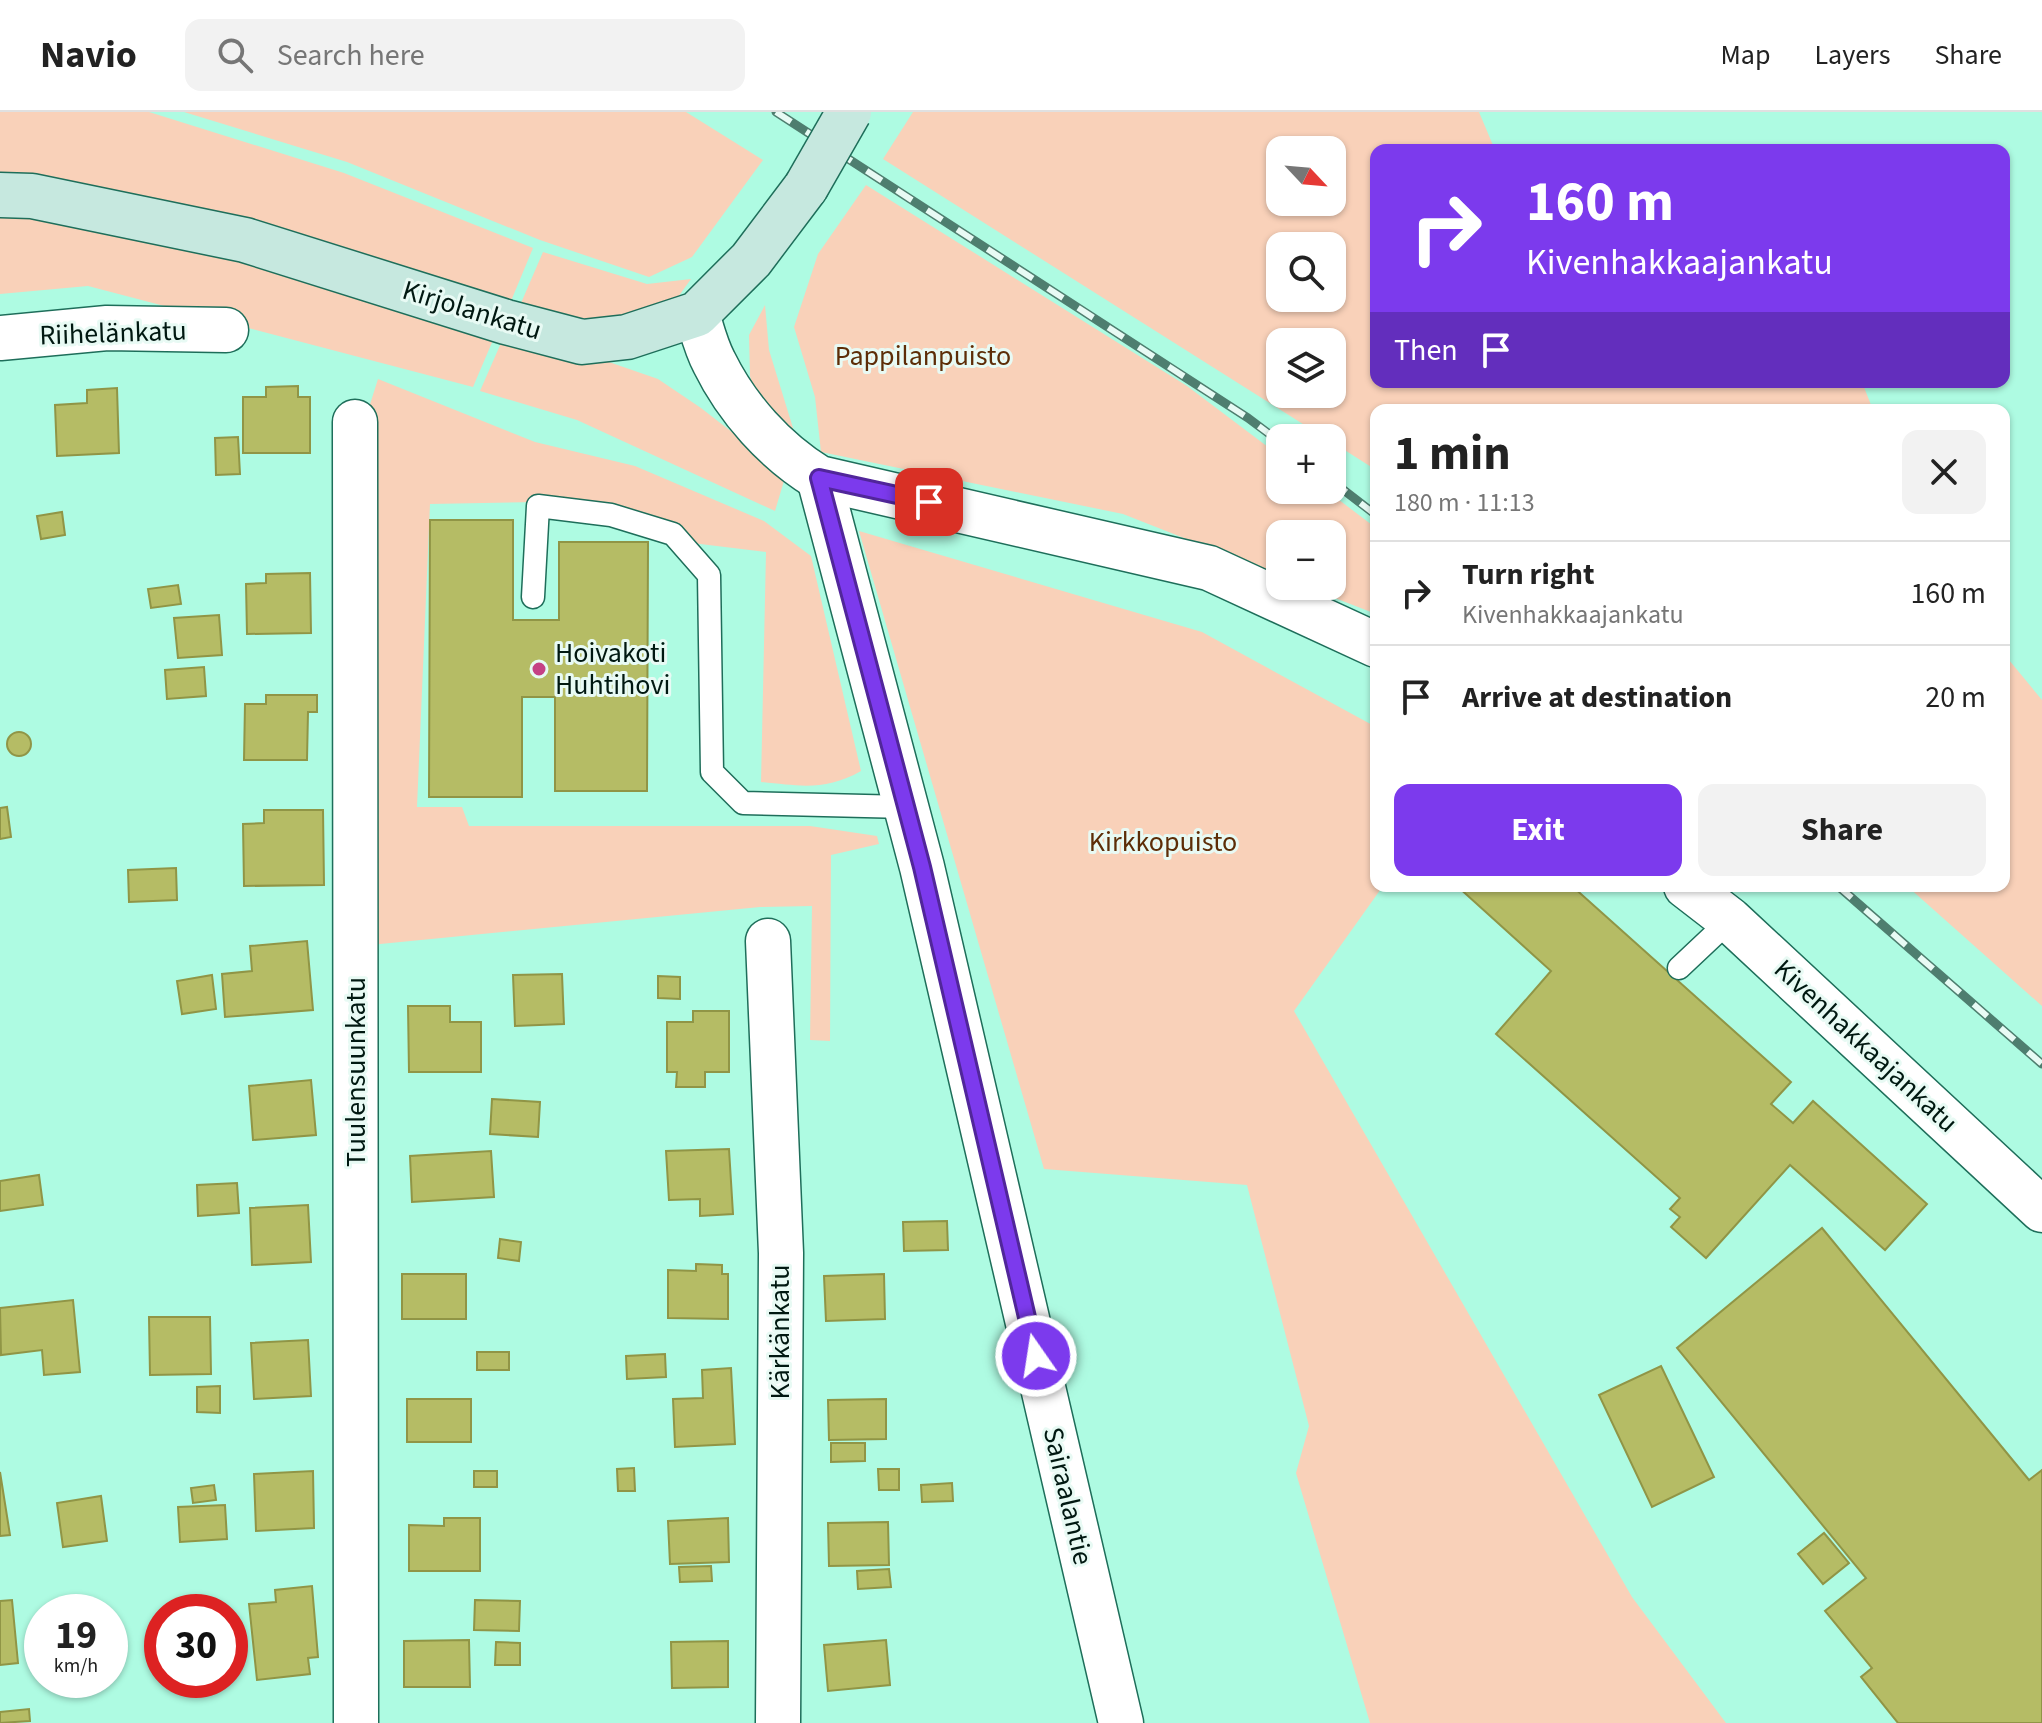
<!DOCTYPE html>
<meta charset="utf-8">
<style>
body{margin:0;font-family:"Source Sans 3",sans-serif;background:#f2f2f2;color:#222;height:100vh;display:flex;flex-direction:column;font-size:30px;white-space:nowrap}
*{box-sizing:border-box;margin:0}
p{font-size:26px;color:#767676}
.icon{flex:none;width:44px;height:44px;fill:none;stroke:currentColor;stroke-width:2;stroke-linecap:round;stroke-linejoin:round}
.map{position:relative;flex:1;overflow:hidden}
.drawer{position:absolute;left:1370px;top:292px;width:640px;height:488px;display:flex;flex-direction:column;background:#fff;border-radius:16px;box-shadow:0 2px 6px #0004}
.drawer>*{flex:none}
.guide{position:absolute;left:1370px;top:32px;width:640px;height:244px;border-radius:16px;box-shadow:0 2px 6px #0004;background:#7c3aed;color:#fff;overflow:hidden}
.needle{width:52px;rotate:116deg}
.fabs{position:absolute;left:1266px;top:24px;display:grid;gap:16px}
.fabs a{display:grid;place-items:center;width:80px;height:80px;border-radius:16px;background:#fff;box-shadow:0 2px 6px #0004;font-size:40px}
.speed{position:absolute;left:24px;top:1482px;display:flex;gap:16px;font-size:40px;font-weight:700;text-align:center}
.speed>*{display:grid;place-content:center;width:104px;height:104px;border-radius:50%;background:#fff;box-shadow:0 2px 6px #0004;line-height:1}
.speed small{font-size:20px;font-weight:400}
.speed .limit{border:12px solid #d22;background:#fff;color:#111}
.pin{position:absolute;display:grid;place-items:center;width:68px;height:68px;color:#fff;margin:-34px;border-radius:16px;box-shadow:0 4px 12px #0006}
.me{position:absolute;width:88px;margin:-44px;rotate:347deg;stroke-linejoin:round;filter:drop-shadow(0 0 6px #0008)}
.turn{display:flex;align-items:center;gap:28px;height:168px;padding:0 24px;font-size:36px}
.turn .icon{width:104px;height:104px;stroke-width:2.5}
.turn b{display:block;font-size:56px;line-height:68px}
.then{display:flex;align-items:center;height:76px;padding:0 24px;background:#0003;gap:16px;font-size:30px}
.round{display:grid;place-items:center;flex:none;width:84px;height:84px;border-radius:16px;background:#f2f2f2}
.summary{display:flex;align-items:center;justify-content:space-between;height:136px;padding:0 24px}
h1{font-size:48px;font-weight:700;line-height:60px}
.cta{display:flex;gap:16px;margin-top:auto;padding:16px 24px}
.cta a{flex:1;height:92px;border-radius:16px;background:#7c3aed;color:#fff;font-size:32px;font-weight:700;line-height:92px;text-align:center}
.cta a+a{background:#f2f2f2;color:#222}
ul{padding:0;list-style:none}
li{display:flex;align-items:center;gap:24px;height:104px;padding:0 24px;border-top:2px solid #e0e0e0}
li div{flex:1}
li b{display:block;font-size:30px}
li em{font-style:normal}
header{display:flex;align-items:center;gap:48px;box-sizing:border-box;height:112px;padding:0 40px;background:#fff;border-bottom:2px solid #e0e0e0}
header strong{font-size:38px}
nav{display:flex;gap:44px;margin-inline-start:auto;font-size:28px}
.search{width:560px;height:72px;background:#f2f2f2;display:flex;align-items:center;gap:20px;box-sizing:border-box;padding:0 28px;border-radius:16px;color:#767676;font-size:30px}
.map>svg:first-child{display:block}
.green{fill:#f9d1b9;fill-rule:evenodd}
.building{fill:#b5bc65;stroke:#909546;stroke-width:2}
.lines{fill:none;stroke-linecap:round;stroke-linejoin:round}
.lane-casing{stroke:#1e6e5a;stroke-width:25}
.street-casing{stroke:#1e6e5a;stroke-width:47}
.secondary-casing{stroke:#1e6e5a;stroke-width:47}
.lane{stroke:#fff;stroke-width:22}
.street{stroke:#fff;stroke-width:44}
.secondary{stroke:#c6e8df;stroke-width:44}
.rail-casing{stroke:#4e7e6f;stroke-width:9}
.rail{stroke:#e8faf4;stroke-width:6;stroke-dasharray:18;stroke-linecap:butt}
.secondary-bridge-casing{stroke:#1e6e5a;stroke-width:47;stroke-linecap:butt}
.secondary-bridge{stroke:#c6e8df;stroke-width:44}
.route-casing{stroke:#51269a;stroke-width:20}
.route{stroke:#7c3aed;stroke-width:14}
.poi-dot{fill:#c54185;stroke:#e8faf4;stroke-width:3}
.labels{text-anchor:middle;dominant-baseline:central;stroke-width:6;stroke-linejoin:round;paint-order:stroke}
.street-label{font-size:28px;fill:#001811;stroke:#e8faf4}
.park-label{font-size:28px;fill:#5d2d07;stroke:#e8faf4}
.poi-label{font-size:28px;fill:#001811;stroke:#e8faf4;text-anchor:start}
</style>
<header>
<strong>Navio</strong>
<div class="search"><svg class="icon" aria-label="search" viewBox="0 0 24 24"><circle cx="10" cy="10" r="6"/><path d="M15 15l6 6"/></svg>Search here</div>
<nav><a>Map</a><a>Layers</a><a>Share</a></nav>
</header>
<div class="map">
<svg width="2042" height="1611" viewBox="0 0 2042 1611">
<rect width="100%" height="100%" fill="#aefbe2"/>
<g class="green">
<polygon points="0,0 149,0 344,61 533,136 504,206 0,78"/>
<polygon points="184,0 686,0 763,48 692,145 649,165 540,128 347,50"/>
<path d="M913,0H1479L1495,38H1376V270H1862L1873,298H1376V358L1332,330V326H1325L883,47ZM1280,38H1332V90H1280ZM1332,134V186H1280V134ZM1332,230V282H1280V230Z"/>
<polygon points="866,73 1187,274 1280,344 1280,378 1326,378 1376,416 1376,502 1304,474 1332,474 1332,422 1280,422 1280,464 1123,402 821,340 815,285 794,215 818,142"/>
<polygon points="0,90 499,214 473,275 88,174 0,182"/>
<polygon points="543,140 647,172 691,167 668,199 628,213 515,205"/>
<polygon points="765,193 769,238 793,316 788,323 759,297 750,264 749,223"/>
<polygon points="508,215 658,267 701,296 786,362 775,399 577,308 480,279"/>
<path d="M378,267L535,330L635,354L764,409L811,444L861,659C826,679 800,674 761,670L766,440L692,431L597,389L430,392L417,695H462L469,714H810L877,724L879,732L831,743L830,929L810,928L812,794L760,795L370,833L366,305Z"/>
<polygon points="859,419 1202,520 1376,615 1376,774 1383,774 1294,899 1632,1485 1726,1611 1370,1611 1296,1361 1309,1314 1247,1073 1044,1057"/>
<polygon points="2004,542 2042,588 2042,894 1907,774 2004,774"/>
</g>
<g class="building">
<polygon points="298,274 298,285 310,285 310,341 243,341 243,285 266,285 266,275"/>
<polygon points="117,276 119,341 57,344 55,293 87,291 87,278"/>
<polygon points="238,325 240,362 216,363 215,326"/>
<polygon points="62,400 65,423 41,427 37,404"/>
<polygon points="430,408 513,408 513,508 559,508 559,430 648,430 647,679 555,679 555,585 522,585 522,685 429,685"/>
<polygon points="310,461 311,521 247,522 246,472 266,471 266,462"/>
<polygon points="178,473 181,492 151,496 148,477"/>
<polygon points="219,503 222,543 178,546 174,506"/>
<polygon points="204,555 206,584 167,587 165,558"/>
<polygon points="266,583 317,583 317,600 308,600 307,648 244,648 245,592 266,592"/>
<circle cx="19" cy="632" r="12"/>
<polygon points="7,695 11,725 0,727 0,696"/>
<polygon points="264,698 323,698 324,773 244,774 243,712 264,711"/>
<polygon points="176,756 177,788 129,790 128,758"/>
<polygon points="1457,774 1572,774 1791,970 1771,992 1793,1011 1813,989 1927,1092 1885,1138 1790,1053 1706,1146 1671,1115 1680,1105 1670,1097 1680,1086 1496,922 1551,859"/>
<polygon points="307,829 313,898 225,905 222,862 252,859 250,834"/>
<polygon points="562,862 564,912 515,914 513,863"/>
<polygon points="212,863 216,897 182,902 177,869"/>
<polygon points="658,864 680,865 680,887 658,886"/>
<polygon points="408,894 450,894 450,910 481,910 481,960 409,960"/>
<polygon points="693,899 729,899 729,960 705,960 705,975 676,975 677,960 667,960 667,910 693,910"/>
<polygon points="311,968 316,1023 253,1028 249,974"/>
<polygon points="492,987 540,990 538,1025 490,1022"/>
<polygon points="729,1037 733,1102 700,1104 700,1087 669,1088 666,1039"/>
<polygon points="491,1039 494,1085 412,1090 410,1044"/>
<polygon points="39,1063 43,1093 0,1099 0,1069"/>
<polygon points="237,1071 239,1101 198,1104 197,1073"/>
<polygon points="308,1093 311,1150 252,1153 250,1096"/>
<polygon points="947,1109 948,1138 904,1139 903,1110"/>
<polygon points="1822,1116 2029,1368 2042,1358 2042,1611 1898,1611 1861,1565 1872,1556 1825,1499 1866,1466 1677,1236"/>
<polygon points="500,1127 521,1130 519,1149 498,1146"/>
<polygon points="696,1152 722,1153 722,1162 728,1162 728,1207 668,1206 668,1158 696,1159"/>
<rect x="402" y="1162" width="64" height="45"/>
<polygon points="884,1162 885,1207 826,1209 824,1164"/>
<polygon points="73,1188 80,1260 44,1263 42,1238 1,1243 0,1196"/>
<polygon points="149,1205 210,1205 211,1262 150,1263"/>
<polygon points="308,1228 311,1284 254,1287 251,1231"/>
<rect x="477" y="1240" width="32" height="18"/>
<polygon points="665,1242 666,1265 627,1267 626,1244"/>
<polygon points="1661,1254 1714,1365 1652,1395 1599,1283"/>
<polygon points="731,1256 735,1332 675,1335 673,1287 703,1286 702,1258"/>
<polygon points="220,1274 220,1301 197,1300 197,1275"/>
<rect x="407" y="1287" width="64" height="43"/>
<polygon points="886,1287 886,1327 829,1328 828,1288"/>
<polygon points="831,1331 865,1331 865,1349 831,1350"/>
<polygon points="634,1356 635,1379 618,1379 617,1357"/>
<polygon points="878,1357 899,1357 899,1378 879,1378"/>
<polygon points="313,1359 314,1416 256,1419 254,1362"/>
<rect x="474" y="1359" width="23" height="16"/>
<polygon points="0,1360 10,1423 0,1424"/>
<polygon points="952,1371 953,1389 922,1390 921,1373"/>
<polygon points="214,1373 216,1388 193,1391 191,1376"/>
<polygon points="101,1384 107,1429 63,1435 57,1391"/>
<polygon points="225,1393 227,1427 180,1430 178,1395"/>
<polygon points="444,1406 480,1406 480,1459 409,1459 409,1413 444,1414"/>
<polygon points="728,1406 729,1450 670,1452 668,1409"/>
<polygon points="888,1410 889,1453 829,1454 828,1411"/>
<polygon points="1824,1421 1849,1451 1823,1472 1798,1442"/>
<polygon points="711,1454 712,1469 680,1470 679,1455"/>
<polygon points="889,1457 891,1475 858,1477 857,1459"/>
<polygon points="312,1474 318,1545 308,1546 310,1562 257,1568 249,1492 276,1490 275,1478"/>
<polygon points="12,1488 18,1551 0,1553 0,1489"/>
<polygon points="475,1488 520,1489 519,1519 474,1518"/>
<polygon points="469,1528 470,1575 404,1575 404,1529"/>
<polygon points="886,1528 890,1573 828,1579 824,1533"/>
<polygon points="728,1529 728,1575 672,1576 671,1530"/>
<polygon points="496,1530 520,1531 520,1553 495,1553"/>
<polygon points="29,1597 30,1609 0,1611 0,1600"/>
</g>
<g class="lines">
<defs>
<g id="lane">
<polyline points="533,485 538,394 611,403 673,422 709,463 712,660 743,691 906,695"/>
<polyline points="1679,856 1730,808"/>
</g>
<g id="street">
<path d="M697,202C702,218 706,235 714,250C737,297 775,339 819,366L1209,456L1376,533"/>
<polyline points="0,226 107,216 226,218"/>
<polyline points="355,310 356,1611"/>
<polyline points="819,366 922,755 1121,1611"/>
<polyline points="1686,774 1730,808 2042,1098"/>
<polyline points="768,829 781,1141 778,1611"/>
</g>
<polyline id="secondary" points="0,83 32,84 245,128 506,210 582,230 627,225 697,202 751,148 806,75"/>
</defs>
<use href="#lane" class="lane-casing"/>
<use href="#street" class="street-casing"/>
<use href="#secondary" class="secondary-casing"/>
<use href="#lane" class="lane"/>
<use href="#street" class="street"/>
<use href="#secondary" class="secondary"/>
<defs>
<g id="rail">
<polyline points="776,0 1248,306 1280,330"/>
<polyline points="1332,369 1376,403"/>
<polyline points="1838,774 2042,952"/>
</g>
</defs>
<use href="#rail" class="rail-casing"/>
<use href="#rail" class="rail"/>
<defs>
<polyline id="secondary-bridge" points="806,75 849,0"/>
</defs>
<use href="#secondary-bridge" class="secondary-bridge-casing"/>
<use href="#secondary-bridge" class="secondary-bridge"/>
</g>
<g class="lines">
<defs>
<polyline id="route" points="929,390 819,366 922,755 1036,1244"/>
</defs>
<use href="#route" class="route-casing"/>
<use href="#route" class="route"/>
</g>
<circle class="poi-dot" cx="539" cy="557" r="8"/>
<g class="labels">
<g class="street-label">
<text transform="translate(472 198) rotate(17)">Kirjolankatu</text>
<text transform="translate(113 221) rotate(-2)">Riihelänkatu</text>
<text transform="translate(1866 934) rotate(43)">Kivenhakkaajankatu</text>
<text transform="translate(356 960) rotate(-90)">Tuulensuunkatu</text>
<text transform="translate(780 1220) rotate(-90)">Kärkänkatu</text>
<text transform="translate(1068 1384) rotate(77)">Sairaalantie</text>
</g>
<g class="park-label">
<text x="923" y="244">Pappilanpuisto</text>
<text x="1163" y="730">Kirkkopuisto</text>
</g>
<g class="poi-label">
<text x="555" y="541">Hoivakoti<tspan x="555" dy="32">Huhtihovi</tspan></text>
</g>
</g>
</svg>
<div class="fabs">
<a><svg class="needle" viewBox="-14 -14 28 28"><path d="M0-13l5 13h-10z" fill="#e53935"/><path d="M0 13l5-13h-10z" fill="#767676"/></svg></a>
<a><svg class="icon" aria-label="search" viewBox="0 0 24 24"><circle cx="10" cy="10" r="6"/><path d="M15 15l6 6"/></svg></a>
<a><svg class="icon" aria-label="layers" viewBox="0 0 24 24"><path d="M12 4l9 5-9 5-9-5zM3 14l9 5 9-5"/></svg></a>
<a>+</a>
<a>−</a>
</div>
<div class="speed"><div>19<small>km/h</small></div><div class="limit">30</div></div>
<div class="pin" style="left:929px;top:390px;background:#d93025"><svg class="icon" aria-label="arrive" viewBox="0 0 24 24"><path d="M6 21V4h12l-3 4 3 4H6"/></svg></div>
<svg class="me" style="left:1036px;top:1244px" viewBox="-20 -20 40 40"><circle r="17" fill="#7c3aed" stroke="#fff" stroke-width="3"/><path d="M0-11L8 9 0 5-8 9z" fill="#fff"/></svg>
<div class="guide">
<div class="turn"><svg class="icon" aria-label="right" viewBox="0 0 24 24"><path d="M7 20v-9h11M14 6l5 5-5 5"/></svg><div><b>160 m</b>Kivenhakkaajankatu</div></div>
<div class="then">Then<svg class="icon" aria-label="arrive" viewBox="0 0 24 24"><path d="M6 21V4h12l-3 4 3 4H6"/></svg></div>
</div>
<section class="drawer">
<div class="summary"><div><h1>1 min</h1><p>180 m · 11:13</p></div><a class="round"><svg class="icon" aria-label="close" viewBox="0 0 24 24"><path d="M6 6l12 12M18 6L6 18"/></svg></a></div>
<ul>
<li><svg class="icon" aria-label="right" viewBox="0 0 24 24"><path d="M7 20v-9h11M14 6l5 5-5 5"/></svg><div><b>Turn right</b><p>Kivenhakkaajankatu</p></div><em>160 m</em></li>
<li><svg class="icon" aria-label="arrive" viewBox="0 0 24 24"><path d="M6 21V4h12l-3 4 3 4H6"/></svg><div><b>Arrive at destination</b></div><em>20 m</em></li>
</ul>
<div class="cta"><a>Exit</a><a>Share</a></div>
</section>
</div>
